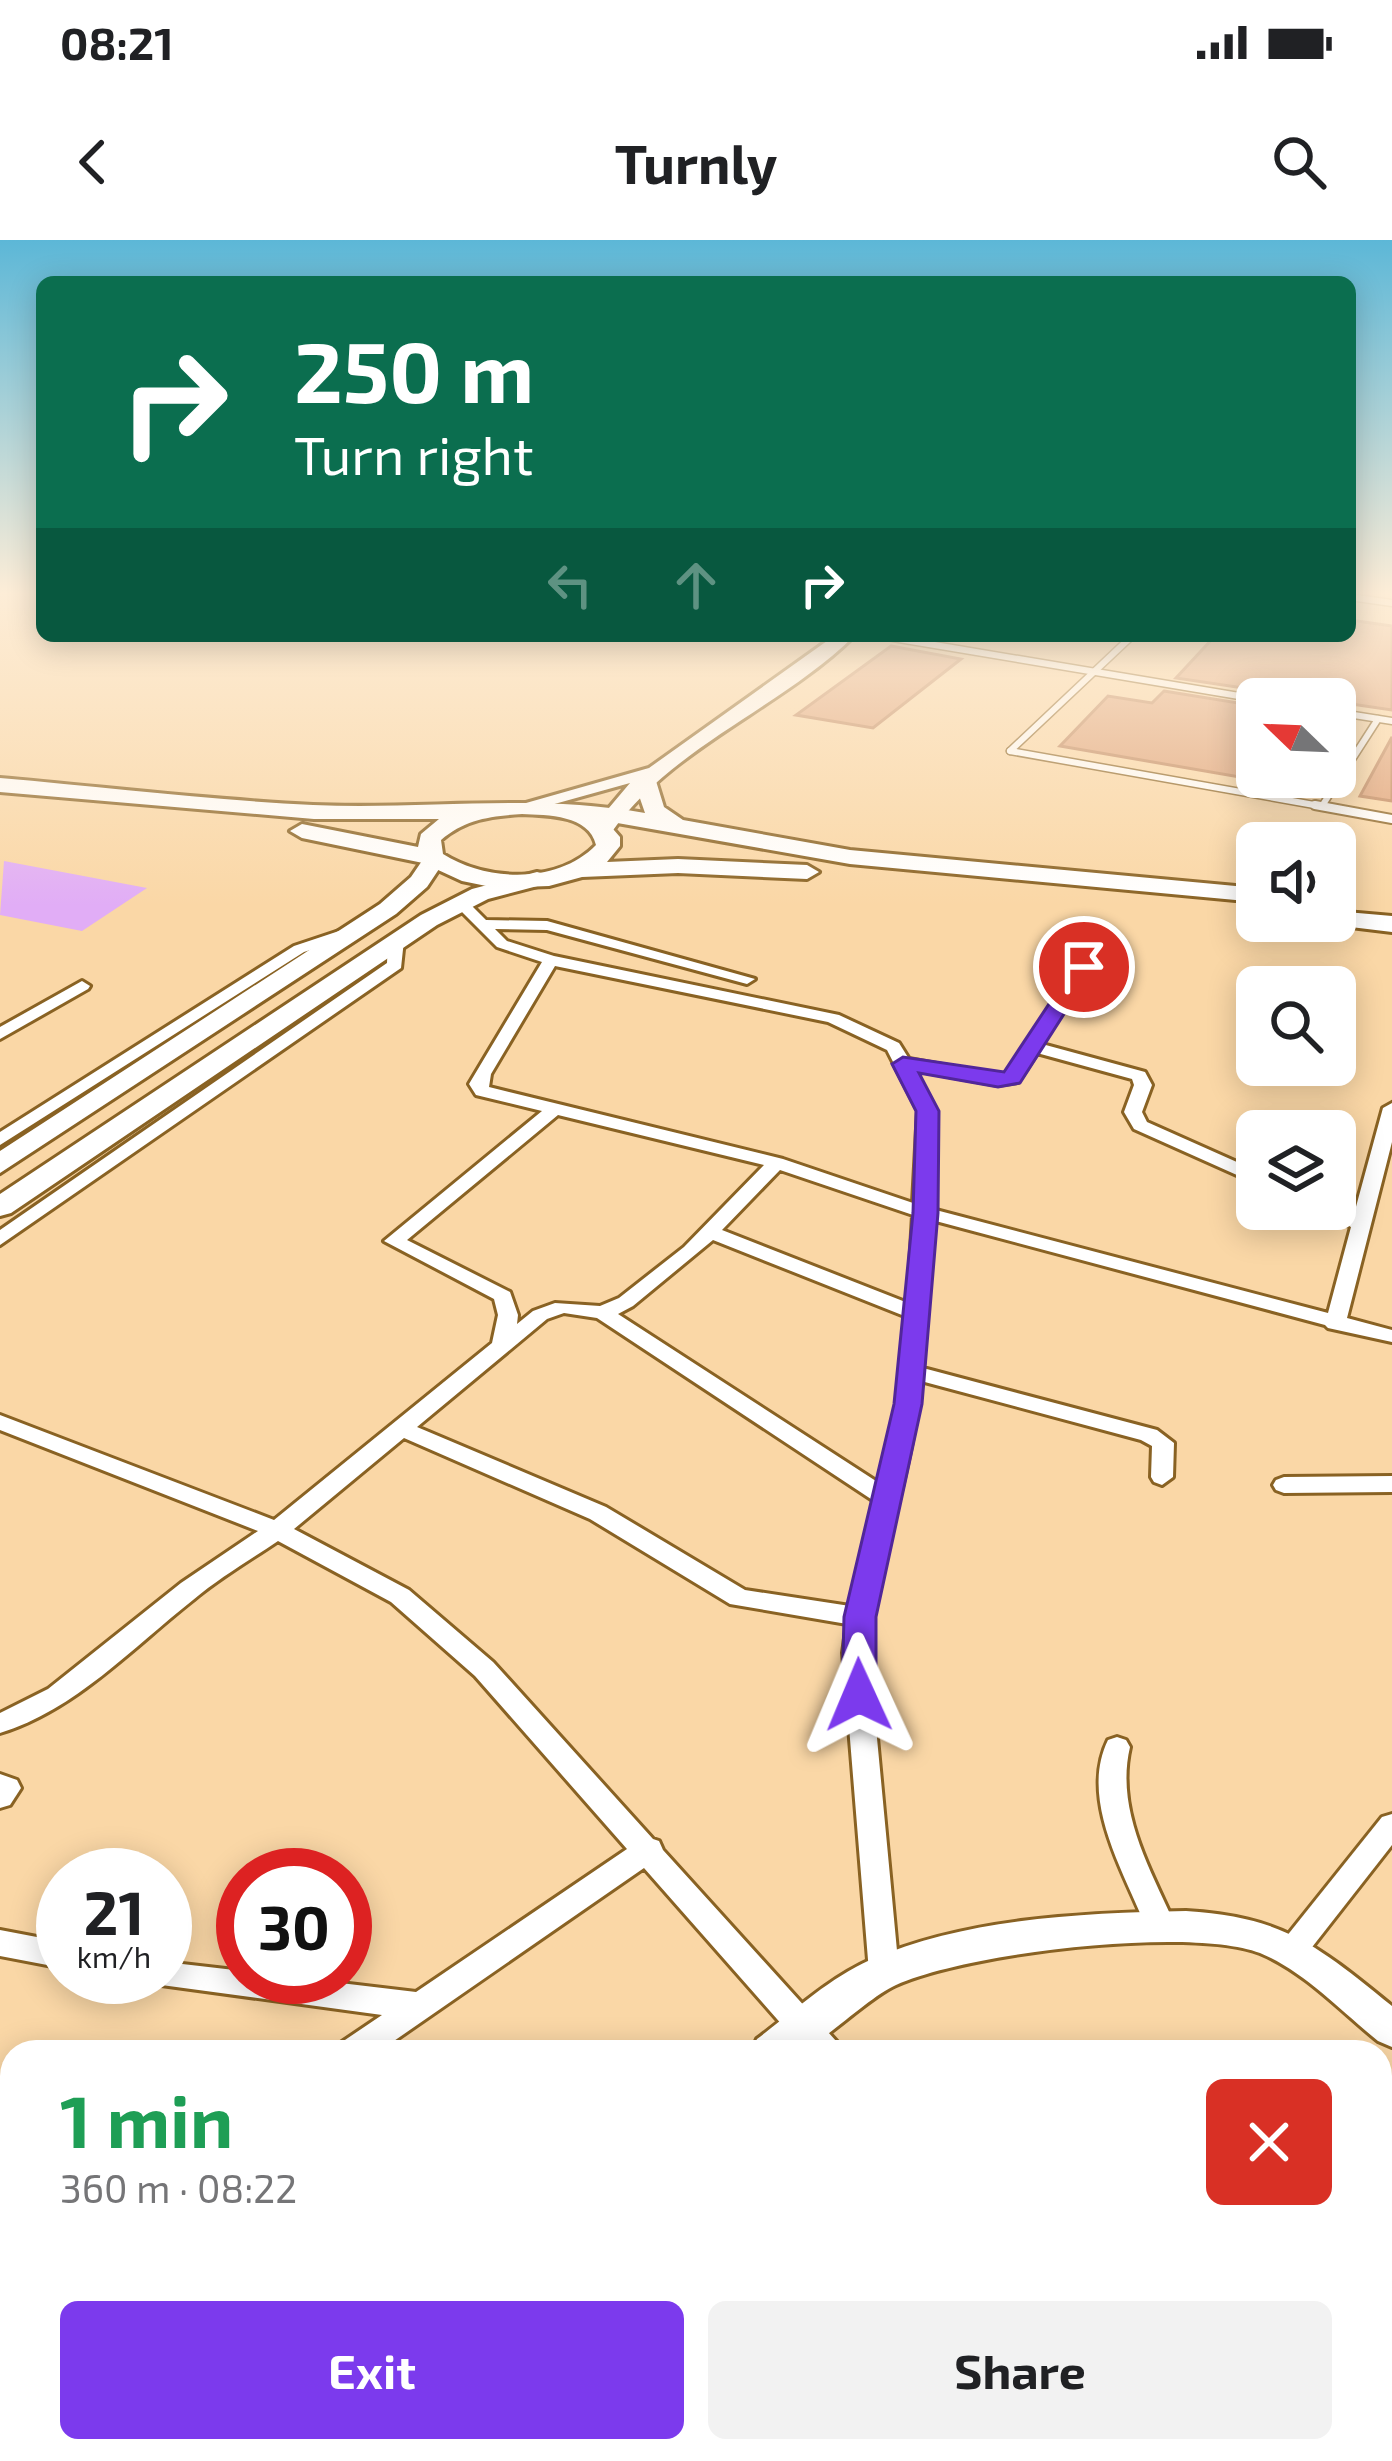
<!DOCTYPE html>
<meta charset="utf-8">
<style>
body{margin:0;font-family:"Exo 2",sans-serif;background:#f2f2f2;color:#202124;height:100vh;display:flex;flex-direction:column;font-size:45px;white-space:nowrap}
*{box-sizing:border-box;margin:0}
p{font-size:39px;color:#757577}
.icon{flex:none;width:66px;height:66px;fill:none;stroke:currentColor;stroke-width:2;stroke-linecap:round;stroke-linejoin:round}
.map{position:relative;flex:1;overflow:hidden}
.sheet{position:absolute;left:0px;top:1800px;width:1392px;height:423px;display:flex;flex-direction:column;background:#fff;border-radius:36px 36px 0 0;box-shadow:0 6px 30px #0003}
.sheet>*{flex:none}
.banner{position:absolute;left:36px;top:36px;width:1320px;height:366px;border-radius:18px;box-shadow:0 6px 30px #0003;background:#0b6e4f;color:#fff;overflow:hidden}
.needle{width:78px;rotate:293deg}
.tools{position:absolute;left:1236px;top:438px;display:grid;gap:24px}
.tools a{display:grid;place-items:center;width:120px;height:120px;border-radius:18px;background:#fff;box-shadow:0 6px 30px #0003;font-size:60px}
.speed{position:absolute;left:36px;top:1608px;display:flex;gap:24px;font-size:60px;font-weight:700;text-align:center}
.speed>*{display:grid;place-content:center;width:156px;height:156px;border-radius:50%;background:#fff;box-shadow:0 6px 30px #0003;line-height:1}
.speed small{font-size:30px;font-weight:400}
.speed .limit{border:18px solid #d22;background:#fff;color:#111}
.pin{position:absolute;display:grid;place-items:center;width:102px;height:102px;color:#fff;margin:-51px;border:6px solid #fff;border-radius:50%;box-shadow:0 3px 12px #0007}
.me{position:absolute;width:132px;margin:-66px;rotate:359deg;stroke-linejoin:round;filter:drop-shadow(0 0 9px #0008)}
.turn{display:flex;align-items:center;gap:42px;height:252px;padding:0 60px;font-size:54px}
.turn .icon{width:156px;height:156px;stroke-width:2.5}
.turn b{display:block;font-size:84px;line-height:102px}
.lanes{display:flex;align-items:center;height:114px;padding:0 60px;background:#0003;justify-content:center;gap:60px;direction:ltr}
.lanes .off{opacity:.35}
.round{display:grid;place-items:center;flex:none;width:126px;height:126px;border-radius:18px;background:#f2f2f2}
.headline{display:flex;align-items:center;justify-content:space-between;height:204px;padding:0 60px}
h1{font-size:72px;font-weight:700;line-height:90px;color:#1e9e55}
.cta{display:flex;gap:24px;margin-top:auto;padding:24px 60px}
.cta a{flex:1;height:138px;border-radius:18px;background:#7c3aed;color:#fff;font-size:48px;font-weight:700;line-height:138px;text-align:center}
.cta a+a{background:#f2f2f2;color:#202124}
.status{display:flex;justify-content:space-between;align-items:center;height:84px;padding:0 60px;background:#fff;direction:ltr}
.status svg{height:33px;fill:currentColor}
header{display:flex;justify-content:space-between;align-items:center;height:156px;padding:0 60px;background:#fff;font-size:54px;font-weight:700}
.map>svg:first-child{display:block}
.green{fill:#e1adf6}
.building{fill:#dfa177;stroke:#be8359;stroke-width:3}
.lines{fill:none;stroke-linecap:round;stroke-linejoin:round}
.service-far2-casing{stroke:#896223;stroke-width:9}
.service-far1-casing{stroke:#896223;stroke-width:12}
.service-casing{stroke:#896223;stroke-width:22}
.minor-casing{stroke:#896223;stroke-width:6}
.tertiary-casing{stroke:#896223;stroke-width:6}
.secondary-casing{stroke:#896223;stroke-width:6}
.primary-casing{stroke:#896223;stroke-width:6}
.service-far2{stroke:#fff;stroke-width:6}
.service-far1{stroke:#fff;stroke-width:8}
.service{stroke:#fff;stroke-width:16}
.minor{fill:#fff;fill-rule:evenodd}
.tertiary{fill:#fff;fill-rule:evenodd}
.secondary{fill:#fff;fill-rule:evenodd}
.primary{fill:#fff;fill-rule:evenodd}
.route{fill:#7c3aed;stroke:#51269a;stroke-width:3}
</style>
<div class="status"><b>08:21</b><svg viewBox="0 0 49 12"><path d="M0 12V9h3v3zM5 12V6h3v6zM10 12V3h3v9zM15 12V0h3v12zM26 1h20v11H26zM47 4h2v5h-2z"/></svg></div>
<header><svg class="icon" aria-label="back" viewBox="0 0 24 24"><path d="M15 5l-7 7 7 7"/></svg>Turnly<svg class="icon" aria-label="search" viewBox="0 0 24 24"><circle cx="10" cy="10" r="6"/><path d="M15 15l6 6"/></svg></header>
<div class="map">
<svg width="1392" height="2221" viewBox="0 0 1392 2221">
<rect width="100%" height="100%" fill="#fad7a6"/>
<polygon class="green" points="4,621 147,648 82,691 0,675"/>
<g class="building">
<polygon points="1350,380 1392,386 1392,470 1176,438 1215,396 1350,396"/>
<polygon points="891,406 961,419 873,488 796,475"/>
<polygon points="1164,451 1257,466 1257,540 1060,506 1108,456 1152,463"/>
<polygon points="1392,497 1392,561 1360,556"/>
</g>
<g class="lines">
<defs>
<g id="service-far2">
<polyline points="1350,357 1392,363"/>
<polyline points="881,396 1257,459"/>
<polyline points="1335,472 1392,481"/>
<polyline points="1010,511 1331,568"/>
<polyline points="1010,511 1132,396"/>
<polyline points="1322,566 1378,479"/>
</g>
<polyline id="service-far1" points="1315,565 1392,579"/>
<polyline id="service" points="1380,1984 1392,1972"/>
<g id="minor">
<path d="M455,659H465L486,680L547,681L755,739L747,744L547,690L495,689L507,701L554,716L839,775L899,803L909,819L998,835L1006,834L1078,724H1090L1092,727L1042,804L1145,832L1152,845L1142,872L1147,882L1257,931V944L1134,889L1124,872L1134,845L1132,839L1037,813L1018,842L998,845L915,830L936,871L932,969L1328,1073L1351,987L1317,969H1335V966L1354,974L1383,868L1392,863V902L1347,1078L1392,1090V1102L1328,1088L1325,1085L932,980L923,1128L1157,1190L1174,1203L1173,1237L1162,1245L1154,1242L1151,1237L1152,1206L1141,1200L921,1141C912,1234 878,1319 869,1413L899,1732L895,1741L884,1745L873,1741L869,1732L843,1413L847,1384L730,1364L590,1279L404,1198L294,1289L409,1350L493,1422L653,1599L659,1601L663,1610L837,1802L841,1812H806L644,1628L378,1812H338L342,1802L382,1775L154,1744L151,1737H165V1722L243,1731V1737H290L416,1752L627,1609L475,1436L391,1362L278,1301C250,1320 219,1338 193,1360C132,1408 75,1470 0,1493V1473L48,1449L181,1343L258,1291L0,1190V1175L274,1280L492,1103L498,1075L494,1059L384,1001L542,871L476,855L469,844L542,722L497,707L455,665ZM555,726L828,782L887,810L918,871L913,963L783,919L489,847L491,834ZM558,875L764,925L684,1007L619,1058L600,1066L555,1063L533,1071L517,1084L518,1075L510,1052L407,1000ZM780,930L913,975L908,1063L722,990ZM713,1000L907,1077L897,1164L879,1243L618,1074L633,1066ZM564,1073L597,1078L874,1261L850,1366L745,1350L606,1267L417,1187L547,1079Z"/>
<polygon points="351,687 356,689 356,695 304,712 0,905 0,892 294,706"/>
<polygon points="396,695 404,700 401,728 0,1005 0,990 387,723 388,700"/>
<polygon points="82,741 90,746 88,749 0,799 0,787"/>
<polygon points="1392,1236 1392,1252 1284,1253 1276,1250 1273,1245 1276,1240 1284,1237"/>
<path d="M1117,1497L1126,1500L1130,1507C1115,1571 1151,1630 1176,1687L1171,1696L1161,1699L1151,1696L1146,1687C1124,1632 1079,1559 1108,1500Z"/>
<polygon points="0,1534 17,1540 21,1548 10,1565 0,1568"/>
<polygon points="1392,1574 1392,1605 1302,1720 1292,1724 1282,1720 1277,1711 1282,1702 1382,1577"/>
<polygon points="0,1690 63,1702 63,1728 0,1716"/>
<polygon points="12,2024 12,2061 0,2066 0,2029"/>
<polygon points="947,2211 989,2211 985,2221 943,2221"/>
<polygon points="992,2211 1033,2211 1037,2221 996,2221"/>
</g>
<g id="tertiary">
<path d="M1186,1671C1284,1677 1318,1706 1392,1766V1807L1378,1801C1342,1772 1304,1731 1260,1713C1189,1686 966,1713 896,1745C868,1757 818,1808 797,1812C783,1815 766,1812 751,1812L757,1799C793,1772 828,1739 870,1720C966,1678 1083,1673 1186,1671Z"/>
<polygon points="208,2211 263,2211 259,2221 203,2221"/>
</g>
<g id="secondary">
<path d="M834,396H854C780,469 672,506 611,593H595L592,588L630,543L522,573L512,567L649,528Z"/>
<polygon points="434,613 445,620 427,647 396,674 0,933 0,911 380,664 411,637 426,615"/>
<polygon points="537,632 545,634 545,644 488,659 437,685 11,973 0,976 0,954 421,675 472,649"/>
</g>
<g id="primary">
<path d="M645,534L656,541L664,567L683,580L850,610L1257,648V662L850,624L606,581L620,597V606L607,622L678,619L807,625L819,632L807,639L678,633L582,637L549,646L496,648L462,641L423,623L302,598L290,591L302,584L418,607L421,594L439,579H314L0,552V538C104,547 209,560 313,565C424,570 534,553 645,573L634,541ZM522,574C548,575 589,575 596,605C558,644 487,642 443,614L441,600C465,579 491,576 522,574Z"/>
<polygon points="1335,671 1392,676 1392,692 1326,684 1324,681 1335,681"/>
</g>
</defs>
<use href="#service-far2" class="service-far2-casing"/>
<use href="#service-far1" class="service-far1-casing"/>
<use href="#service" class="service-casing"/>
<use href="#minor" class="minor-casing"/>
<use href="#tertiary" class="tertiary-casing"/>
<use href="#secondary" class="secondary-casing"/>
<use href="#primary" class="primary-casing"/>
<use href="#service-far2" class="service-far2"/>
<use href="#service-far1" class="service-far1"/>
<use href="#service" class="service"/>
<use href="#minor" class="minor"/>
<use href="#tertiary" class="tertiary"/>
<use href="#secondary" class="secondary"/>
<use href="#primary" class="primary"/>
</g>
<linearGradient id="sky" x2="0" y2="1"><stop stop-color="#5cb7d7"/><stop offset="0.53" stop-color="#fdedd7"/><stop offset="1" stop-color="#fdedd7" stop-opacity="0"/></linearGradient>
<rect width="1392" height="666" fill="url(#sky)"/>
<polygon class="route" points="1076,723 1094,727 1020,843 998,847 919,833 939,871 938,973 922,1164 876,1377 876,1455 871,1464 859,1468 847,1464 842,1455 844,1377 894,1164 913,973 916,871 892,824 903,817 1004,832"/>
</svg>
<div class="tools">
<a><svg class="needle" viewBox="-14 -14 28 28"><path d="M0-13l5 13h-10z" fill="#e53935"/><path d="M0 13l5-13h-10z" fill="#757577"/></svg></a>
<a><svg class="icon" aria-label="sound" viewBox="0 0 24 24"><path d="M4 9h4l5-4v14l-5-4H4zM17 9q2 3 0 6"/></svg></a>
<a><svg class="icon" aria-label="search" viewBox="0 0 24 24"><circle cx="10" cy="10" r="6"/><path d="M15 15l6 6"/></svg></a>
<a><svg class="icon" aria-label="layers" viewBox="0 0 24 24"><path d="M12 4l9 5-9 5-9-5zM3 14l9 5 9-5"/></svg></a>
</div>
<div class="speed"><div>21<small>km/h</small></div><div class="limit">30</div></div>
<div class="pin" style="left:1084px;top:727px;background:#d93025"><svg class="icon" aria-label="arrive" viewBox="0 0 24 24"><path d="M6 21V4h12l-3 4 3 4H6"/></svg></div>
<svg class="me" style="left:859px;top:1455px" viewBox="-20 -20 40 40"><path d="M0-17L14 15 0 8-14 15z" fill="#7c3aed" stroke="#fff" stroke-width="4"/></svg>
<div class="banner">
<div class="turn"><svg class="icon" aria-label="right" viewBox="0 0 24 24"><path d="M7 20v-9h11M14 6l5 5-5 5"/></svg><div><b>250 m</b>Turn right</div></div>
<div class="lanes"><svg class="icon off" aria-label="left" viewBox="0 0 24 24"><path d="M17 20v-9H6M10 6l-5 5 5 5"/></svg><svg class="icon off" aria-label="ahead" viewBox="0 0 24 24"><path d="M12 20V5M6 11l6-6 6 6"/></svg><svg class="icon" aria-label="right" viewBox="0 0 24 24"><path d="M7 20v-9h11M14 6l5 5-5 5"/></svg></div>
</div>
<section class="sheet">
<div class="headline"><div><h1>1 min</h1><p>360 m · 08:22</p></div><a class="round" style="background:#d93025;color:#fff"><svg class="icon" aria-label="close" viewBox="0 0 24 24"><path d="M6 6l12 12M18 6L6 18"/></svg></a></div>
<div class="cta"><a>Exit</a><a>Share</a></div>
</section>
</div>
